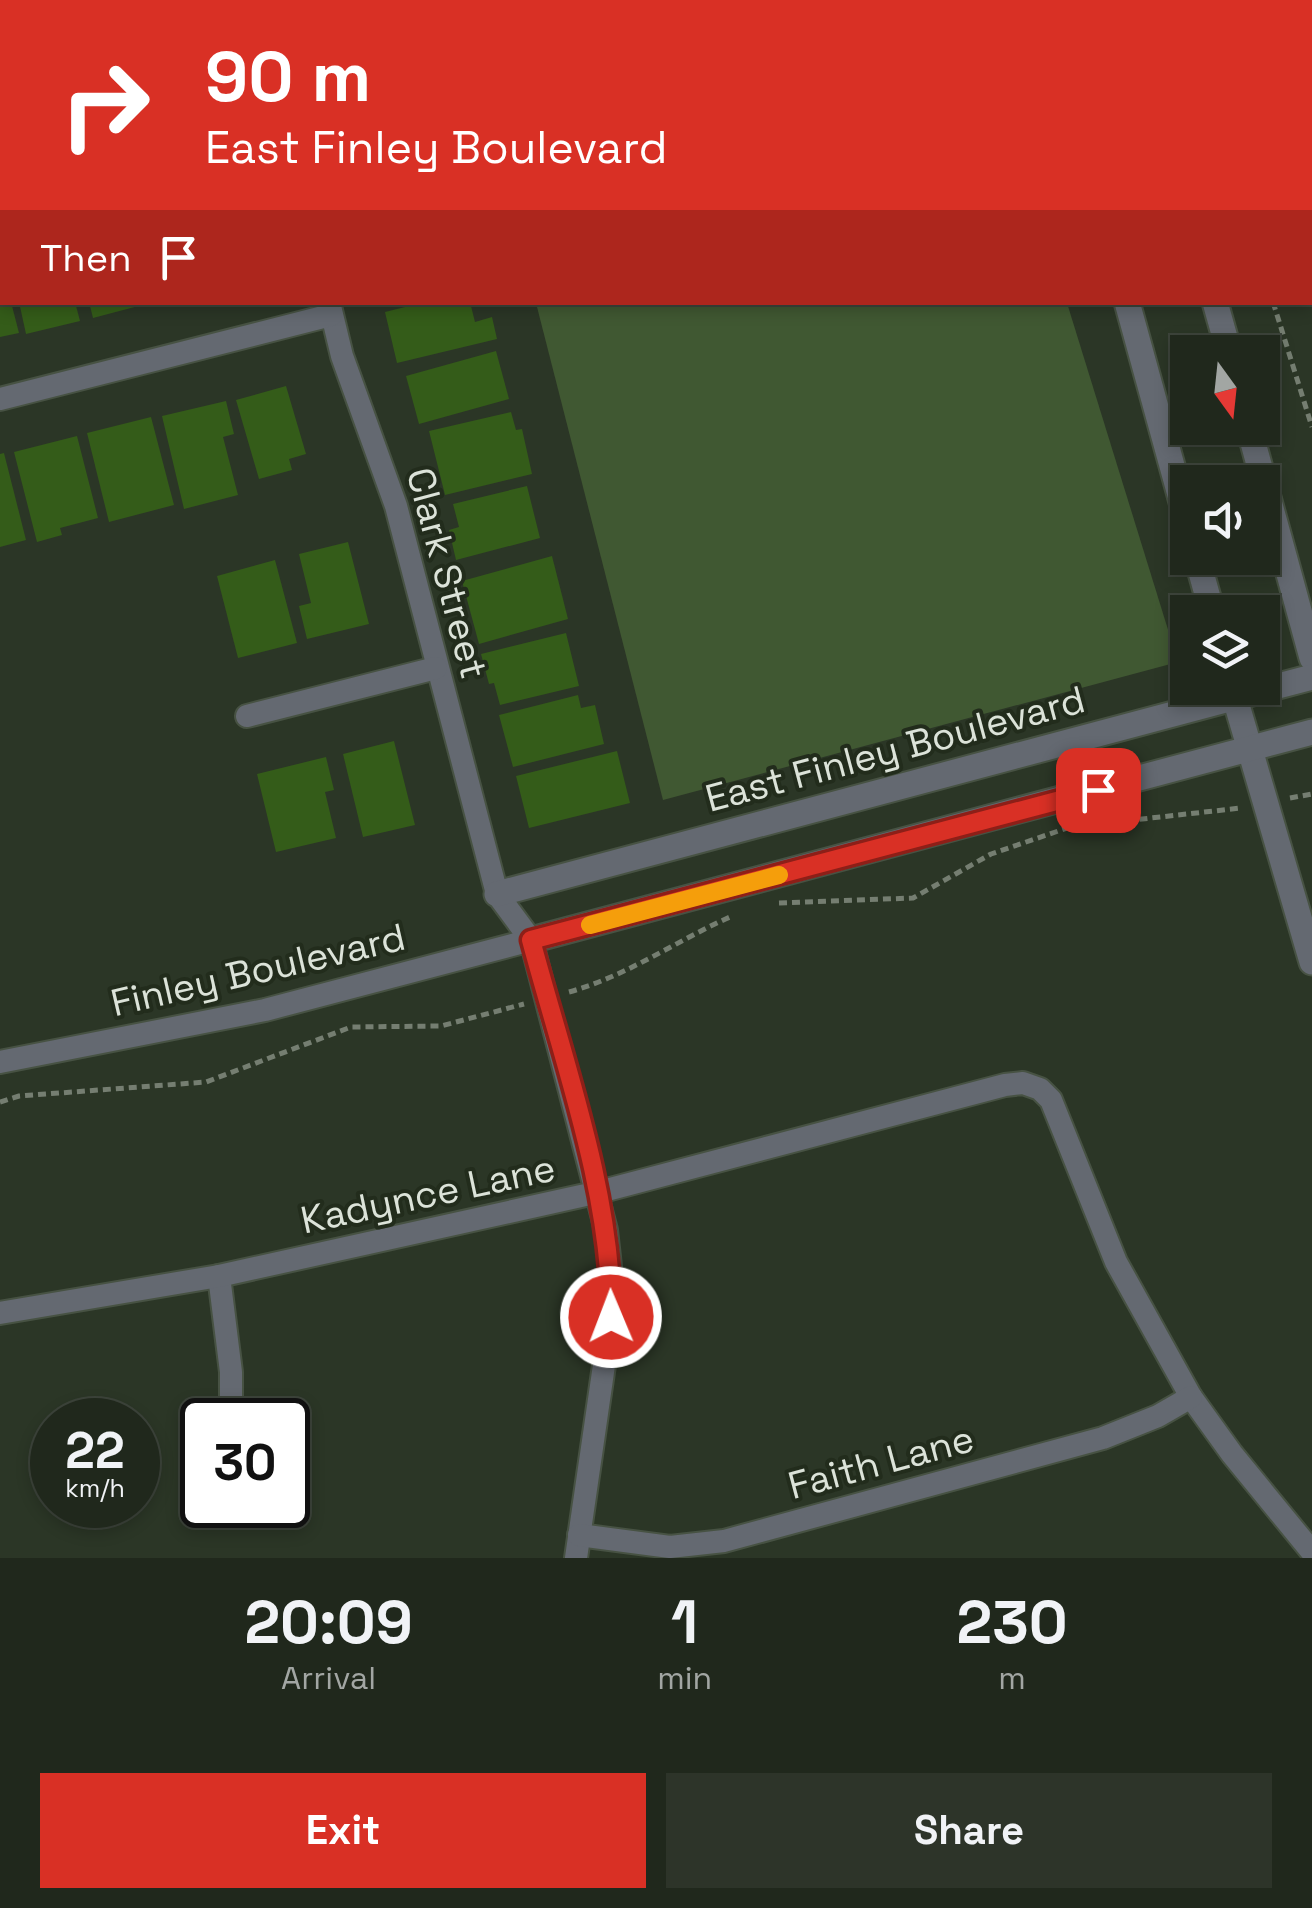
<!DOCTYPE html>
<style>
body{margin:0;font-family:"Space Grotesk",sans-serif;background:#2d3429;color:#f1f3f6;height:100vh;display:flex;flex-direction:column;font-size:38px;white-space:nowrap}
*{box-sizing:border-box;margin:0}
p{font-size:32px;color:#a2a6a3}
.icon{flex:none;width:55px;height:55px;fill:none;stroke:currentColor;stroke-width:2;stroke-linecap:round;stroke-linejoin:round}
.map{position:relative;height:1558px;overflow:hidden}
.sheet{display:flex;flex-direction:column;background:#20281c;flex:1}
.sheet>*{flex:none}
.top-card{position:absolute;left:0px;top:0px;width:1312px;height:305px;box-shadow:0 5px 15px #0003,0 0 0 2px #3d443b;background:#d93025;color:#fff;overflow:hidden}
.needle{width:65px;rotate:165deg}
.tools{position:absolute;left:1170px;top:335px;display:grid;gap:20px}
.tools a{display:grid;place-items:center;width:110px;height:110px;border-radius:0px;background:#20281c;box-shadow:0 5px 15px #0003,0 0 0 2px #3d443b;font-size:50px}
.speed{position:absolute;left:30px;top:1398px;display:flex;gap:20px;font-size:50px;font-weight:700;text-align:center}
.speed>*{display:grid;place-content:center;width:130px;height:130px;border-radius:50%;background:#20281c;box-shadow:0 5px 15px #0003,0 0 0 2px #3d443b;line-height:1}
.speed small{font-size:25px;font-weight:400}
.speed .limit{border:5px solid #111;border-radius:15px;background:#fff;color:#111}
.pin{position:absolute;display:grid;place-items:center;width:85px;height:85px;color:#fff;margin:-42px;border-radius:20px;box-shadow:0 5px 15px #0006}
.me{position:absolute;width:110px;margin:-55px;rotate:359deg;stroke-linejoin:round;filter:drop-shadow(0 0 8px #0008)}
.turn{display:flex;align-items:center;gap:35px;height:210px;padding:0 40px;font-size:45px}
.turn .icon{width:130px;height:130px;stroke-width:2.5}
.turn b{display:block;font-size:70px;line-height:85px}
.then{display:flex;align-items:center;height:95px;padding:0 40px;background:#0003;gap:20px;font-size:38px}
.eta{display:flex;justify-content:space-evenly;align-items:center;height:170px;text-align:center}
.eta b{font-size:60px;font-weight:700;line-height:70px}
.button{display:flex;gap:20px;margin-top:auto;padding:20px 40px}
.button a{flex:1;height:115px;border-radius:0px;background:#d93025;color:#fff;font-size:40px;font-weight:700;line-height:115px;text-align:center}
.button a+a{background:#2d3429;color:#f1f3f6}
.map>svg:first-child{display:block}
.green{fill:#405832}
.building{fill:#345c19}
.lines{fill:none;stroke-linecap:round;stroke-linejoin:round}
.minor-casing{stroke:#475243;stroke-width:26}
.tertiary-casing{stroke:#475243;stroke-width:29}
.path{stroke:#757e71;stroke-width:5;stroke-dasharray:8 5;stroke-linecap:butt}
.minor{stroke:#646971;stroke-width:22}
.tertiary{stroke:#646971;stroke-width:25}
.route-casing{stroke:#8d1f18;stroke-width:25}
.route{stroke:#d93025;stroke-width:18}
.slow{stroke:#f59e0b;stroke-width:18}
.labels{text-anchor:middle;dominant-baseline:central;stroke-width:8;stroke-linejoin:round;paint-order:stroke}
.street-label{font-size:38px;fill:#dce3d9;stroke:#222c1c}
</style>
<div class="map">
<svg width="1312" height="1558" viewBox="0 0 1312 1558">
<rect width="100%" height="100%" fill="#2b3626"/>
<polygon class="green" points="536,303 1067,303 1178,662 663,800"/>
<g class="building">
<polygon points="0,302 11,302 19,333 0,337"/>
<polygon points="19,302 75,302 80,321 26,334"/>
<polygon points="89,302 146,302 146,304 93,318"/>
<polygon points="425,302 470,302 475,322 492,317 497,339 397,363 385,312"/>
<polygon points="496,351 509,399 419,424 406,376"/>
<polygon points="286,386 306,454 289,459 292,470 259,479 236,400"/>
<polygon points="226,401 234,434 223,437 238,495 184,509 162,416"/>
<polygon points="511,412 516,430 522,429 532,474 445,495 429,431"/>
<polygon points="151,417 174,505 109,522 87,433"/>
<polygon points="77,436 98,518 60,528 62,535 37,542 14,452"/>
<polygon points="4,453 26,540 0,547 0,454"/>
<polygon points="527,486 540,538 456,560 449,530 459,527 453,504"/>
<polygon points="348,542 369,624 307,639 299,606 311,603 299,554"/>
<polygon points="552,556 568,619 479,644 462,581"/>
<polygon points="275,560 297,643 238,658 217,576"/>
<polygon points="566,633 579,686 500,705 494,683 489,684 481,654"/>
<polygon points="578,695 581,708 595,705 604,744 513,767 499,715"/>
<polygon points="394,741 415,825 363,837 343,754"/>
<polygon points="617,751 630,803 529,828 516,776"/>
<polygon points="326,757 334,790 325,792 336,838 276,852 257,774"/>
</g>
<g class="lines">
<defs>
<g id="minor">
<polyline points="270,0 271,2"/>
<polyline points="62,2 71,0"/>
<polyline points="0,18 2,18"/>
<polyline points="329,302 342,356 396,506 497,894 531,940 606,1230 611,1275 611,1317 576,1558"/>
<polyline points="0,399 331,315"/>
<polyline points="247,716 436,668"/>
<polyline points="0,1062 265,1010 531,940"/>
<polyline points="219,1276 231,1372 231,1420"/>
<polyline points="0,1313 219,1276 599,1192 1005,1085 1023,1083 1040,1089 1051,1100 1116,1262 1191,1397 1232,1454 1312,1552"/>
<polyline points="202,1505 202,1503"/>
<polyline points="579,1535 670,1547 724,1541 1103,1438 1158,1416 1191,1397"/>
</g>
<g id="tertiary">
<polyline points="1048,0 1049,2"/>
<polyline points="1133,0 1134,2"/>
<polyline points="1127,302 1188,524"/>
<polyline points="1215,302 1229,352"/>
<polyline points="1249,428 1312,658"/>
<polyline points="1197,558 1212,612"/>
<polyline points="1232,688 1312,962"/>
<polyline points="497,894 1312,677"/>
<polyline points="531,940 1312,732"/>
</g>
</defs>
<use href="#minor" class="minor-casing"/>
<use href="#tertiary" class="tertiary-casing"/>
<g class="path">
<polyline points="1199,0 1199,2"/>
<polyline points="1273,302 1312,427"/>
<polyline points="1290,798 1312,794"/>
<polyline points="779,903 913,898 991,854 1070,827 1241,808"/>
<path d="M569,992C627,976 676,941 730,917"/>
<polyline points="0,1102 19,1096 206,1082 351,1027 441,1026 524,1004"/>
</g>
<use href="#minor" class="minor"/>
<use href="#tertiary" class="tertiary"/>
</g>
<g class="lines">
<defs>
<path id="route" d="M611,1317C612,1194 563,1060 531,940L1098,790"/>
</defs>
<use href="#route" class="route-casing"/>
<use href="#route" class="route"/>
<polyline class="slow" points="590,925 779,875"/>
</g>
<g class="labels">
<g class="street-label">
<text transform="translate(447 573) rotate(75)">Clark Street</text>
<text transform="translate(895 749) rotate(-15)">East Finley Boulevard</text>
<text transform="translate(258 970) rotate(-13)">Finley Boulevard</text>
<text transform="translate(428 1194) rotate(-12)">Kadynce Lane</text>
<text transform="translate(881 1462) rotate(-15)">Faith Lane</text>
</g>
</g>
</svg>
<div class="tools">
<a><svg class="needle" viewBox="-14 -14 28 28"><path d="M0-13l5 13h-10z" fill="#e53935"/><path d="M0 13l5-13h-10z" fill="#a2a6a3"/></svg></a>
<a><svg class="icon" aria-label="sound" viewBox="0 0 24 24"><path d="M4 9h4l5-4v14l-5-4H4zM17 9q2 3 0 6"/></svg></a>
<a><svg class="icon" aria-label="layers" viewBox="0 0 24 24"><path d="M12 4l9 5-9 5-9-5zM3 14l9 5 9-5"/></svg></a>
</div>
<div class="speed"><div>22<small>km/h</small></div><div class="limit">30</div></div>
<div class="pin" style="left:1098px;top:790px;background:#d93025"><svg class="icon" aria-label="arrive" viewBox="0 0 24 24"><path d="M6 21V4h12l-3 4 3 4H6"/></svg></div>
<svg class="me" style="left:611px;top:1317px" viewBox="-20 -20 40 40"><circle r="17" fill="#d93025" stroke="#fff" stroke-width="3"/><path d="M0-11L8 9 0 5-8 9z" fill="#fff"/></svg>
<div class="top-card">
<div class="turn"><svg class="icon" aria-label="right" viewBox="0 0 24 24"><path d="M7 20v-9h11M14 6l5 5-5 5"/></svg><div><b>90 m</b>East Finley Boulevard</div></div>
<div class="then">Then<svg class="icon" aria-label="arrive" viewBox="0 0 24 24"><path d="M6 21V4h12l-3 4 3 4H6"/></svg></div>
</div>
</div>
<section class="sheet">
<div class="eta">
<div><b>20:09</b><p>Arrival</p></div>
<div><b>1</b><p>min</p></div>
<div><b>230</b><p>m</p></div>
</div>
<div class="button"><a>Exit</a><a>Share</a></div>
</section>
